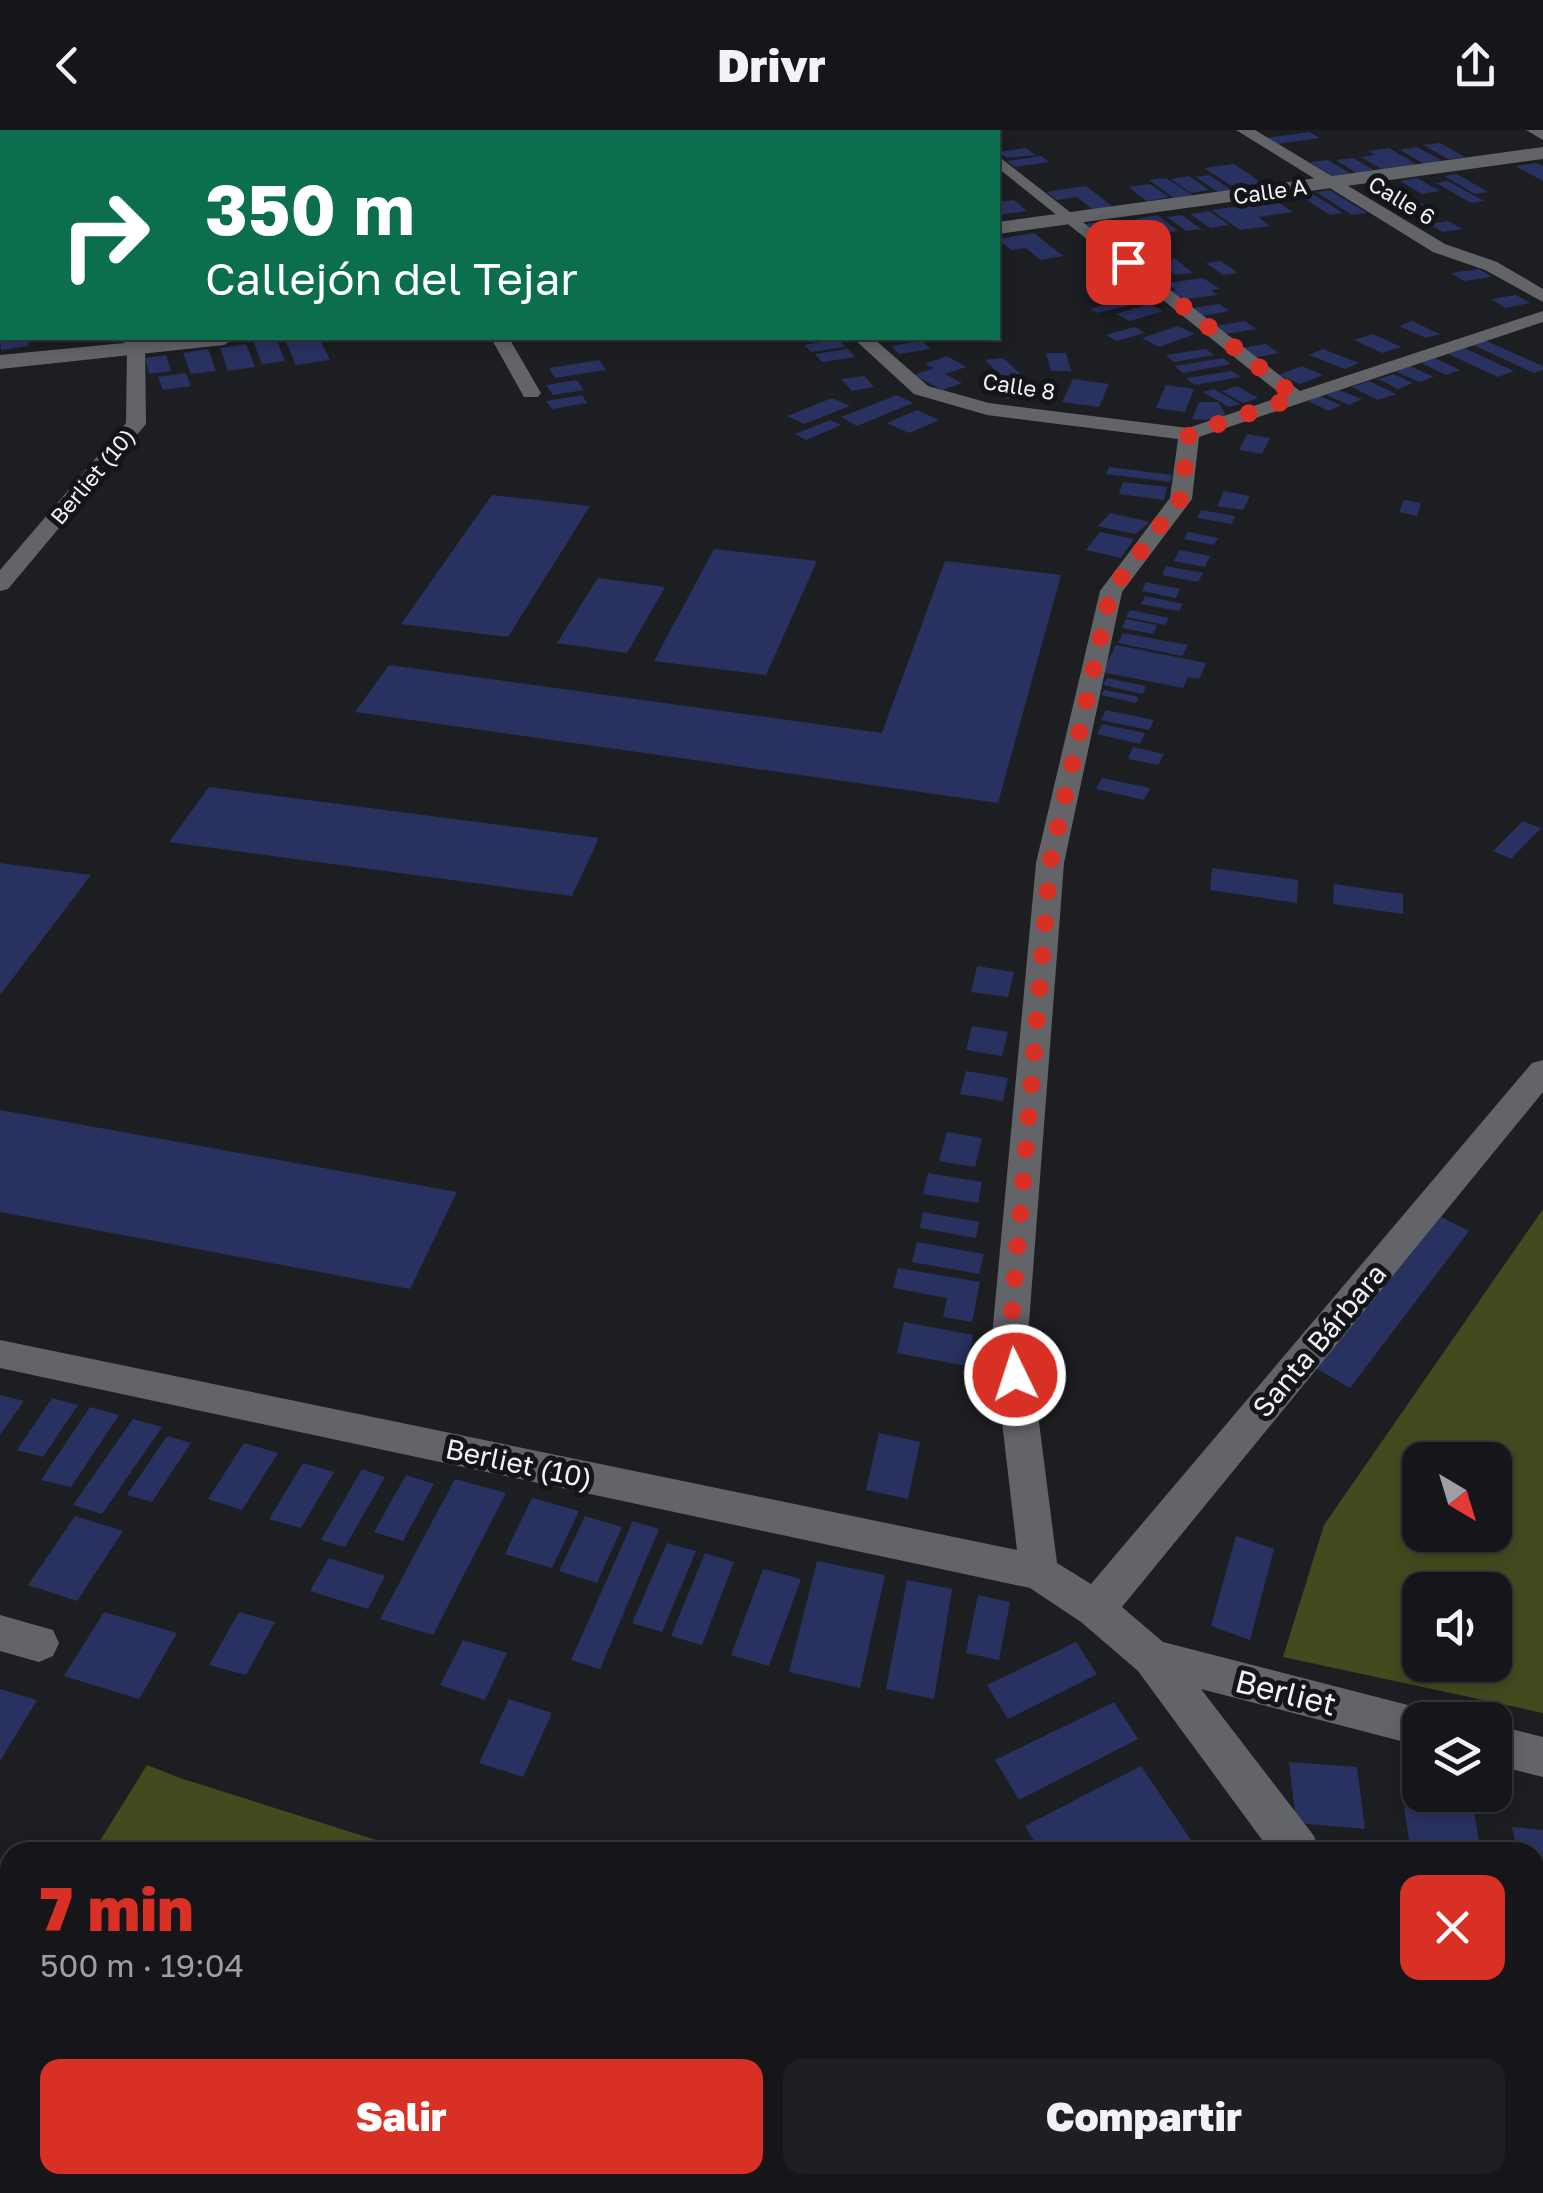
<!DOCTYPE html>
<html lang="es">
<meta charset="utf-8">
<style>
body{margin:0;font-family:"Golos Text",sans-serif;background:#1f1f23;color:#f1f3f6;height:100vh;display:flex;flex-direction:column;font-size:38px;white-space:nowrap}
*{box-sizing:border-box;margin:0}
p{font-size:32px;color:#9e9fa2}
.icon{flex:none;width:55px;height:55px;fill:none;stroke:currentColor;stroke-width:2;stroke-linecap:round;stroke-linejoin:round}
.map{position:relative;flex:1;overflow:hidden}
.panel{position:absolute;left:0px;top:1712px;width:1545px;height:352px;display:flex;flex-direction:column;background:#16161a;border-radius:30px 30px 0 0;box-shadow:0 5px 15px #0003,0 0 0 2px #353539}
.panel>*{flex:none}
.top-card{position:absolute;left:0px;top:0px;width:1000px;height:210px;box-shadow:0 5px 15px #0003,0 0 0 2px #353539;background:#0b6e4f;color:#fff;overflow:hidden}
.needle{width:65px;rotate:142deg}
.buttons{position:absolute;left:1402px;top:1312px;display:grid;gap:20px}
.buttons a{display:grid;place-items:center;width:110px;height:110px;border-radius:20px;background:#16161a;box-shadow:0 5px 15px #0003,0 0 0 2px #353539;font-size:50px}
.pin{position:absolute;display:grid;place-items:center;width:85px;height:85px;color:#fff;margin:-42px;border-radius:20px;box-shadow:0 5px 15px #0006}
.me{position:absolute;width:110px;margin:-55px;rotate:356deg;stroke-linejoin:round;filter:drop-shadow(0 0 8px #0008)}
.turn{display:flex;align-items:center;gap:35px;height:210px;padding:0 40px;font-size:45px}
.turn .icon{width:130px;height:130px;stroke-width:2.5}
.turn b{display:block;font-size:70px;line-height:85px}
.round{display:grid;place-items:center;flex:none;width:105px;height:105px;border-radius:20px;background:#1f1f23}
.headline{display:flex;align-items:center;justify-content:space-between;height:170px;padding:0 40px}
h1{font-size:60px;font-weight:800;line-height:75px;color:#d93025}
.button{display:flex;gap:20px;margin-top:auto;padding:20px 40px}
.button a{flex:1;height:115px;border-radius:20px;background:#d93025;color:#fff;font-size:40px;font-weight:800;line-height:115px;text-align:center}
.button a+a{background:#1f1f23;color:#f1f3f6}
header{display:flex;justify-content:space-between;align-items:center;height:130px;padding:0 40px;background:#16161a;font-size:45px;font-weight:800}
.map>svg:first-child{display:block}
.green{fill:#424b1e;fill-rule:evenodd}
.building{fill:#293160}
.lines{fill:none;stroke-linecap:round;stroke-linejoin:round}
.minor{fill:#636468;fill-rule:evenodd}
.tertiary{fill:#636468;fill-rule:evenodd}
.route{stroke:#d93025;stroke-width:18;stroke-dasharray:0 32.4}
.labels{text-anchor:middle;dominant-baseline:central;stroke-width:10;stroke-linejoin:round;paint-order:stroke}
.far-street-label{font-size:22px;fill:#f1f2f4;stroke:#141518}
.street-label{font-size:28px;fill:#f1f2f4;stroke:#141518}
.near-street-label{font-size:32px;fill:#f1f2f4;stroke:#141518}
</style>
<header><svg class="icon" aria-label="back" viewBox="0 0 24 24"><path d="M15 5l-7 7 7 7"/></svg>Drivr<svg class="icon" aria-label="share" viewBox="0 0 24 24"><path d="M12 15V3M7 8l5-5 5 5M5 13v7h14v-7"/></svg></header>
<div class="map">
<svg width="1543" height="2063" viewBox="0 0 1543 2063">
<rect width="100%" height="100%" fill="#1d1e22"/>
<g class="green">
<path d="M1543,1079V1583L1283,1527L1324,1395ZM1420,1330H1495V1405H1420ZM1495,1460V1535H1420V1460Z"/>
<polygon points="147,1635 180,1648 414,1722 93,1722"/>
<polygon points="0,1773 10,1774 10,2055 602,2055 604,2063 0,2063"/>
</g>
<g class="building">
<polygon points="1309,2 1320,8 1277,14 1267,8"/>
<polygon points="1440,13 1465,27 1448,29 1423,15"/>
<polygon points="1417,17 1444,32 1426,35 1400,20"/>
<polygon points="1026,18 1035,25 1007,28 998,22"/>
<polygon points="1389,18 1416,34 1385,41 1361,27 1375,25 1368,21"/>
<polygon points="1041,26 1049,32 1015,37 1007,31"/>
<polygon points="1353,28 1374,40 1356,43 1336,30"/>
<polygon points="1328,30 1350,43 1332,46 1310,32"/>
<polygon points="1537,33 1543,36 1543,51 1515,36"/>
<polygon points="1234,34 1264,54 1230,55 1204,38"/>
<polygon points="1457,44 1488,62 1475,64 1444,46"/>
<polygon points="1209,45 1231,60 1218,62 1196,47"/>
<polygon points="1189,46 1209,60 1191,63 1171,49"/>
<polygon points="1166,48 1192,65 1174,68 1149,50"/>
<polygon points="1417,48 1440,61 1422,64 1400,51"/>
<polygon points="1448,51 1484,71 1471,73 1436,53"/>
<polygon points="1150,54 1169,67 1147,71 1128,57"/>
<polygon points="1086,56 1113,77 1093,80 1077,67 1057,70 1046,62"/>
<polygon points="1396,58 1425,75 1411,77 1382,60"/>
<polygon points="1330,60 1367,83 1352,85 1316,62"/>
<polygon points="1311,63 1343,83 1330,85 1299,65"/>
<polygon points="1014,70 1027,81 998,85 998,72"/>
<polygon points="1276,71 1293,82 1258,87 1270,96 1240,100 1211,80"/>
<polygon points="1209,81 1229,95 1210,98 1190,84"/>
<polygon points="1157,85 1178,101 1157,104 1136,89"/>
<polygon points="1182,85 1201,99 1186,101 1167,87"/>
<polygon points="1448,91 1463,99 1443,102 1428,94"/>
<polygon points="1102,92 1118,104 1101,106 1086,94"/>
<polygon points="1034,103 1063,126 1040,130 1026,118 1011,120 998,109"/>
<polygon points="1174,128 1193,143 1175,145 1156,131"/>
<polygon points="1221,131 1238,143 1223,145 1206,133"/>
<polygon points="1479,139 1492,147 1464,151 1451,143"/>
<polygon points="1112,145 1127,157 1091,162 1084,156 1103,153 1095,147"/>
<polygon points="1203,148 1220,159 1211,160 1217,165 1188,169 1177,166 1170,161 1176,160 1167,153"/>
<polygon points="1141,165 1149,170 1098,183 1090,179"/>
<polygon points="1516,165 1530,173 1505,178 1491,169"/>
<polygon points="1149,174 1163,181 1130,191 1116,184"/>
<polygon points="1219,174 1229,181 1203,186 1193,178"/>
<polygon points="1245,191 1256,199 1226,204 1215,196"/>
<polygon points="1412,191 1440,204 1426,208 1399,196"/>
<polygon points="1178,196 1195,204 1159,217 1142,208"/>
<polygon points="1135,197 1145,203 1117,211 1106,205"/>
<polygon points="1373,204 1401,217 1382,223 1354,210"/>
<polygon points="0,208 28,208 29,216 1,220"/>
<polygon points="276,208 285,231 262,234 253,211"/>
<polygon points="284,208 319,208 330,230 296,235"/>
<polygon points="839,209 845,217 811,222 804,215"/>
<polygon points="1484,210 1543,236 1543,240 1534,243 1471,214"/>
<polygon points="922,211 931,219 899,224 891,216"/>
<polygon points="246,214 255,237 228,241 220,218"/>
<polygon points="1266,214 1279,223 1252,228 1240,218"/>
<polygon points="1464,218 1514,241 1498,247 1448,224"/>
<polygon points="208,219 216,241 191,244 183,223"/>
<polygon points="848,219 855,227 822,232 815,224"/>
<polygon points="1206,219 1214,225 1174,232 1166,225"/>
<polygon points="1323,219 1359,233 1345,239 1309,225"/>
<polygon points="1046,223 1066,223 1071,241 1051,241"/>
<polygon points="166,225 171,241 149,244 145,228"/>
<polygon points="947,226 966,237 945,244 962,253 942,260 914,245 934,238 925,234"/>
<polygon points="1003,228 1022,245 1003,248 985,230"/>
<polygon points="1223,228 1231,234 1183,243 1175,236"/>
<polygon points="1435,228 1460,240 1446,245 1421,233"/>
<polygon points="599,230 606,240 555,248 549,238"/>
<polygon points="1302,236 1323,245 1300,254 1279,245"/>
<polygon points="1410,236 1434,247 1419,252 1395,241"/>
<polygon points="1232,241 1240,247 1195,255 1186,248"/>
<polygon points="186,243 191,256 163,260 158,247"/>
<polygon points="1393,244 1413,253 1398,259 1378,249"/>
<polygon points="864,246 874,257 852,261 841,249"/>
<polygon points="1002,249 1020,267 1006,269 988,251"/>
<polygon points="1073,249 1109,254 1099,277 1062,272"/>
<polygon points="577,250 584,260 553,265 546,255"/>
<polygon points="1369,251 1396,264 1378,270 1352,257"/>
<polygon points="1166,255 1194,259 1185,282 1156,278"/>
<polygon points="1237,256 1258,268 1243,273 1222,261"/>
<polygon points="1214,259 1240,274 1229,277 1203,262"/>
<polygon points="1339,260 1362,269 1349,275 1326,265"/>
<polygon points="582,265 587,273 552,279 546,271"/>
<polygon points="897,265 913,273 857,296 841,287"/>
<polygon points="1320,266 1341,275 1329,281 1308,271"/>
<polygon points="832,268 850,276 804,294 787,286"/>
<polygon points="1199,272 1218,272 1226,285 1211,290 1192,289"/>
<polygon points="917,280 939,290 909,303 887,293"/>
<polygon points="830,290 841,295 806,310 795,304"/>
<polygon points="1247,304 1270,308 1262,324 1239,320"/>
<polygon points="1109,337 1172,345 1170,352 1106,344"/>
<polygon points="1123,352 1167,357 1164,370 1119,364"/>
<polygon points="1224,361 1250,366 1243,380 1217,376"/>
<polygon points="492,365 590,376 508,507 401,494"/>
<polygon points="1404,370 1421,373 1417,386 1399,382"/>
<polygon points="1201,380 1235,386 1232,394 1197,388"/>
<polygon points="1110,383 1150,392 1135,404 1098,396"/>
<polygon points="1100,402 1134,409 1121,428 1086,420"/>
<polygon points="1188,402 1218,408 1214,415 1184,409"/>
<polygon points="714,419 817,431 766,545 654,531"/>
<polygon points="1179,420 1210,426 1205,437 1174,431"/>
<polygon points="945,431 1061,445 998,673 355,582 389,535 882,603"/>
<polygon points="1166,436 1203,443 1198,452 1162,445"/>
<polygon points="598,448 665,457 627,523 557,513"/>
<polygon points="1146,452 1180,459 1176,468 1142,461"/>
<polygon points="1145,466 1183,474 1179,481 1141,474"/>
<polygon points="1130,480 1169,488 1165,495 1126,487"/>
<polygon points="1126,489 1157,495 1153,504 1122,498"/>
<polygon points="1123,503 1188,515 1182,526 1118,513"/>
<polygon points="1116,515 1206,533 1199,549 1188,547 1183,558 1102,542"/>
<polygon points="1107,548 1146,556 1143,564 1103,555"/>
<polygon points="1104,560 1139,567 1136,573 1101,565"/>
<polygon points="1106,580 1154,590 1149,600 1101,590"/>
<polygon points="1102,594 1145,603 1140,614 1097,604"/>
<polygon points="1133,617 1164,624 1158,635 1128,629"/>
<polygon points="1102,648 1150,658 1144,670 1096,659"/>
<polygon points="209,657 599,708 572,766 169,712"/>
<polygon points="1523,691 1541,698 1511,729 1493,721"/>
<polygon points="0,733 91,745 0,865"/>
<polygon points="1212,738 1298,750 1297,773 1210,760"/>
<polygon points="1334,754 1403,764 1403,784 1333,774"/>
<polygon points="977,836 1014,842 1008,867 971,862"/>
<polygon points="972,896 1008,902 1002,926 966,920"/>
<polygon points="966,941 1008,948 1003,971 960,964"/>
<polygon points="0,980 457,1062 410,1159 0,1082"/>
<polygon points="947,1002 982,1008 975,1037 939,1031"/>
<polygon points="928,1043 982,1052 978,1073 923,1064"/>
<polygon points="923,1082 979,1092 976,1108 920,1098"/>
<polygon points="1441,1087 1469,1101 1350,1258 1316,1238"/>
<polygon points="917,1112 984,1124 979,1144 912,1132"/>
<polygon points="898,1138 980,1152 972,1192 943,1187 947,1168 893,1158"/>
<polygon points="904,1192 973,1205 967,1236 897,1223"/>
<polygon points="0,1265 24,1271 0,1305"/>
<polygon points="52,1268 78,1275 43,1327 17,1320"/>
<polygon points="90,1277 119,1285 71,1357 41,1350"/>
<polygon points="133,1289 162,1297 102,1384 73,1375"/>
<polygon points="879,1303 920,1312 908,1369 866,1360"/>
<polygon points="167,1306 191,1313 152,1372 127,1365"/>
<polygon points="244,1313 278,1323 242,1380 208,1369"/>
<polygon points="303,1333 334,1342 301,1398 269,1389"/>
<polygon points="362,1339 385,1347 345,1417 321,1410"/>
<polygon points="406,1345 434,1354 403,1411 374,1402"/>
<polygon points="455,1349 506,1363 433,1505 380,1489"/>
<polygon points="532,1368 579,1381 552,1438 505,1424"/>
<polygon points="75,1386 123,1401 77,1471 28,1455"/>
<polygon points="585,1386 622,1397 597,1453 559,1441"/>
<polygon points="633,1391 659,1399 600,1539 571,1530"/>
<polygon points="1236,1406 1274,1419 1250,1510 1211,1496"/>
<polygon points="667,1413 696,1421 662,1502 632,1493"/>
<polygon points="705,1423 734,1432 702,1515 671,1506"/>
<polygon points="329,1428 385,1446 368,1479 310,1461"/>
<polygon points="817,1431 885,1445 860,1558 789,1542"/>
<polygon points="763,1439 801,1449 769,1536 731,1525"/>
<polygon points="907,1450 952,1459 934,1569 886,1559"/>
<polygon points="978,1465 1010,1472 999,1530 966,1523"/>
<polygon points="104,1482 177,1503 139,1569 64,1546"/>
<polygon points="239,1482 275,1492 246,1545 209,1535"/>
<polygon points="463,1510 507,1523 485,1570 440,1555"/>
<polygon points="1076,1512 1097,1544 1008,1589 987,1555"/>
<polygon points="0,1559 37,1570 0,1631"/>
<polygon points="509,1569 552,1583 523,1647 479,1633"/>
<polygon points="1114,1572 1138,1609 1019,1670 995,1630"/>
<polygon points="1289,1632 1357,1637 1365,1699 1296,1693"/>
<polygon points="1141,1636 1199,1722 1041,1722 1025,1696"/>
<polygon points="1404,1677 1474,1682 1481,1722 1411,1722"/>
<polygon points="1512,1697 1543,1700 1543,1809 1535,1808 1535,1722 1517,1722"/>
<polygon points="1535,1933 1543,1933 1543,1982 1535,1981"/>
<polygon points="1191,2055 1245,2055 1232,2063 1196,2063"/>
<polygon points="1415,2055 1452,2055 1457,2063 1403,2063"/>
</g>
<g class="lines">
<g class="minor">
<polygon points="76,0 92,0 92,2 77,2"/>
<polygon points="362,0 378,0 379,2 364,2"/>
<polygon points="652,0 668,0 670,2 654,2"/>
<polygon points="949,0 967,0 969,2 951,2"/>
<polygon points="1236,0 1255,0 1445,114 1497,132 1543,159 1543,172 1485,140 1433,122"/>
<polygon points="1526,0 1543,0 1543,10"/>
<polygon points="998,26 1300,261 1543,181 1543,192 1199,307 1192,369 1122,462 1064,733 1028,1206 1057,1433 1091,1454 1532,933 1543,930 1543,962 1122,1477 1163,1512 1435,1582 1438,1590 1420,1590 1420,1616 1201,1559 1314,1706 1320,1722 1271,1722 1138,1541 1081,1492 1030,1458 0,1238 0,1210 1017,1420 992,1206 1036,733 1100,461 1170,368 1178,309 987,285 914,264 853,208 873,208 928,256 989,273 1188,298 1283,266 998,38"/>
<polygon points="123,208 141,208 145,220 146,294 8,459 0,461 0,440 126,293 127,220"/>
<polygon points="491,208 509,208 541,263 538,267 524,267"/>
<polygon points="0,1485 53,1500 59,1513 53,1526 39,1532 0,1521"/>
<polygon points="1495,1595 1543,1607 1543,1647 1495,1635"/>
<polygon points="1535,2014 1543,2018 1543,2063 1523,2063 1517,2055 1535,2055"/>
</g>
<g class="tertiary">
<polygon points="1543,17 1543,29 998,104 998,92"/>
<rect x="0" y="98" width="2" height="12"/>
<polygon points="177,208 235,208 224,215 0,239 0,225"/>
</g>
</g>
<g class="lines">
<polyline class="route" points="1015,1245 1010,1206 1050,733 1111,461 1181,368 1189,304 1296,267 1128,132"/>
</g>
<g class="labels">
<g class="far-street-label">
<text transform="translate(1270 61) rotate(-8)">Calle A</text>
<text transform="translate(1402 70) rotate(31)">Calle 6</text>
<text transform="translate(1019 256) rotate(9)">Calle 8</text>
<text transform="translate(92 346) rotate(-50)">Berliet (10)</text>
</g>
<g class="street-label">
<text transform="translate(1319 1210) rotate(-50)">Santa Bárbara</text>
<text transform="translate(519 1333) rotate(12)">Berliet (10)</text>
</g>
<g class="near-street-label">
<text transform="translate(1286 1562) rotate(14)">Berliet</text>
</g>
</g>
</svg>
<div class="buttons">
<a><svg class="needle" viewBox="-14 -14 28 28"><path d="M0-13l5 13h-10z" fill="#e53935"/><path d="M0 13l5-13h-10z" fill="#9e9fa2"/></svg></a>
<a><svg class="icon" aria-label="sound" viewBox="0 0 24 24"><path d="M4 9h4l5-4v14l-5-4H4zM17 9q2 3 0 6"/></svg></a>
<a><svg class="icon" aria-label="layers" viewBox="0 0 24 24"><path d="M12 4l9 5-9 5-9-5zM3 14l9 5 9-5"/></svg></a>
</div>
<div class="pin" style="left:1128px;top:132px;background:#d93025"><svg class="icon" aria-label="arrive" viewBox="0 0 24 24"><path d="M6 21V4h12l-3 4 3 4H6"/></svg></div>
<svg class="me" style="left:1015px;top:1245px" viewBox="-20 -20 40 40"><circle r="17" fill="#d93025" stroke="#fff" stroke-width="3"/><path d="M0-11L8 9 0 5-8 9z" fill="#fff"/></svg>
<div class="top-card">
<div class="turn"><svg class="icon" aria-label="right" viewBox="0 0 24 24"><path d="M7 20v-9h11M14 6l5 5-5 5"/></svg><div><b>350 m</b>Callejón del Tejar</div></div>
</div>
<section class="panel">
<div class="headline"><div><h1>7 min</h1><p>500 m · 19:04</p></div><a class="round" style="background:#d93025;color:#fff"><svg class="icon" aria-label="close" viewBox="0 0 24 24"><path d="M6 6l12 12M18 6L6 18"/></svg></a></div>
<div class="button"><a>Salir</a><a>Compartir</a></div>
</section>
</div>
